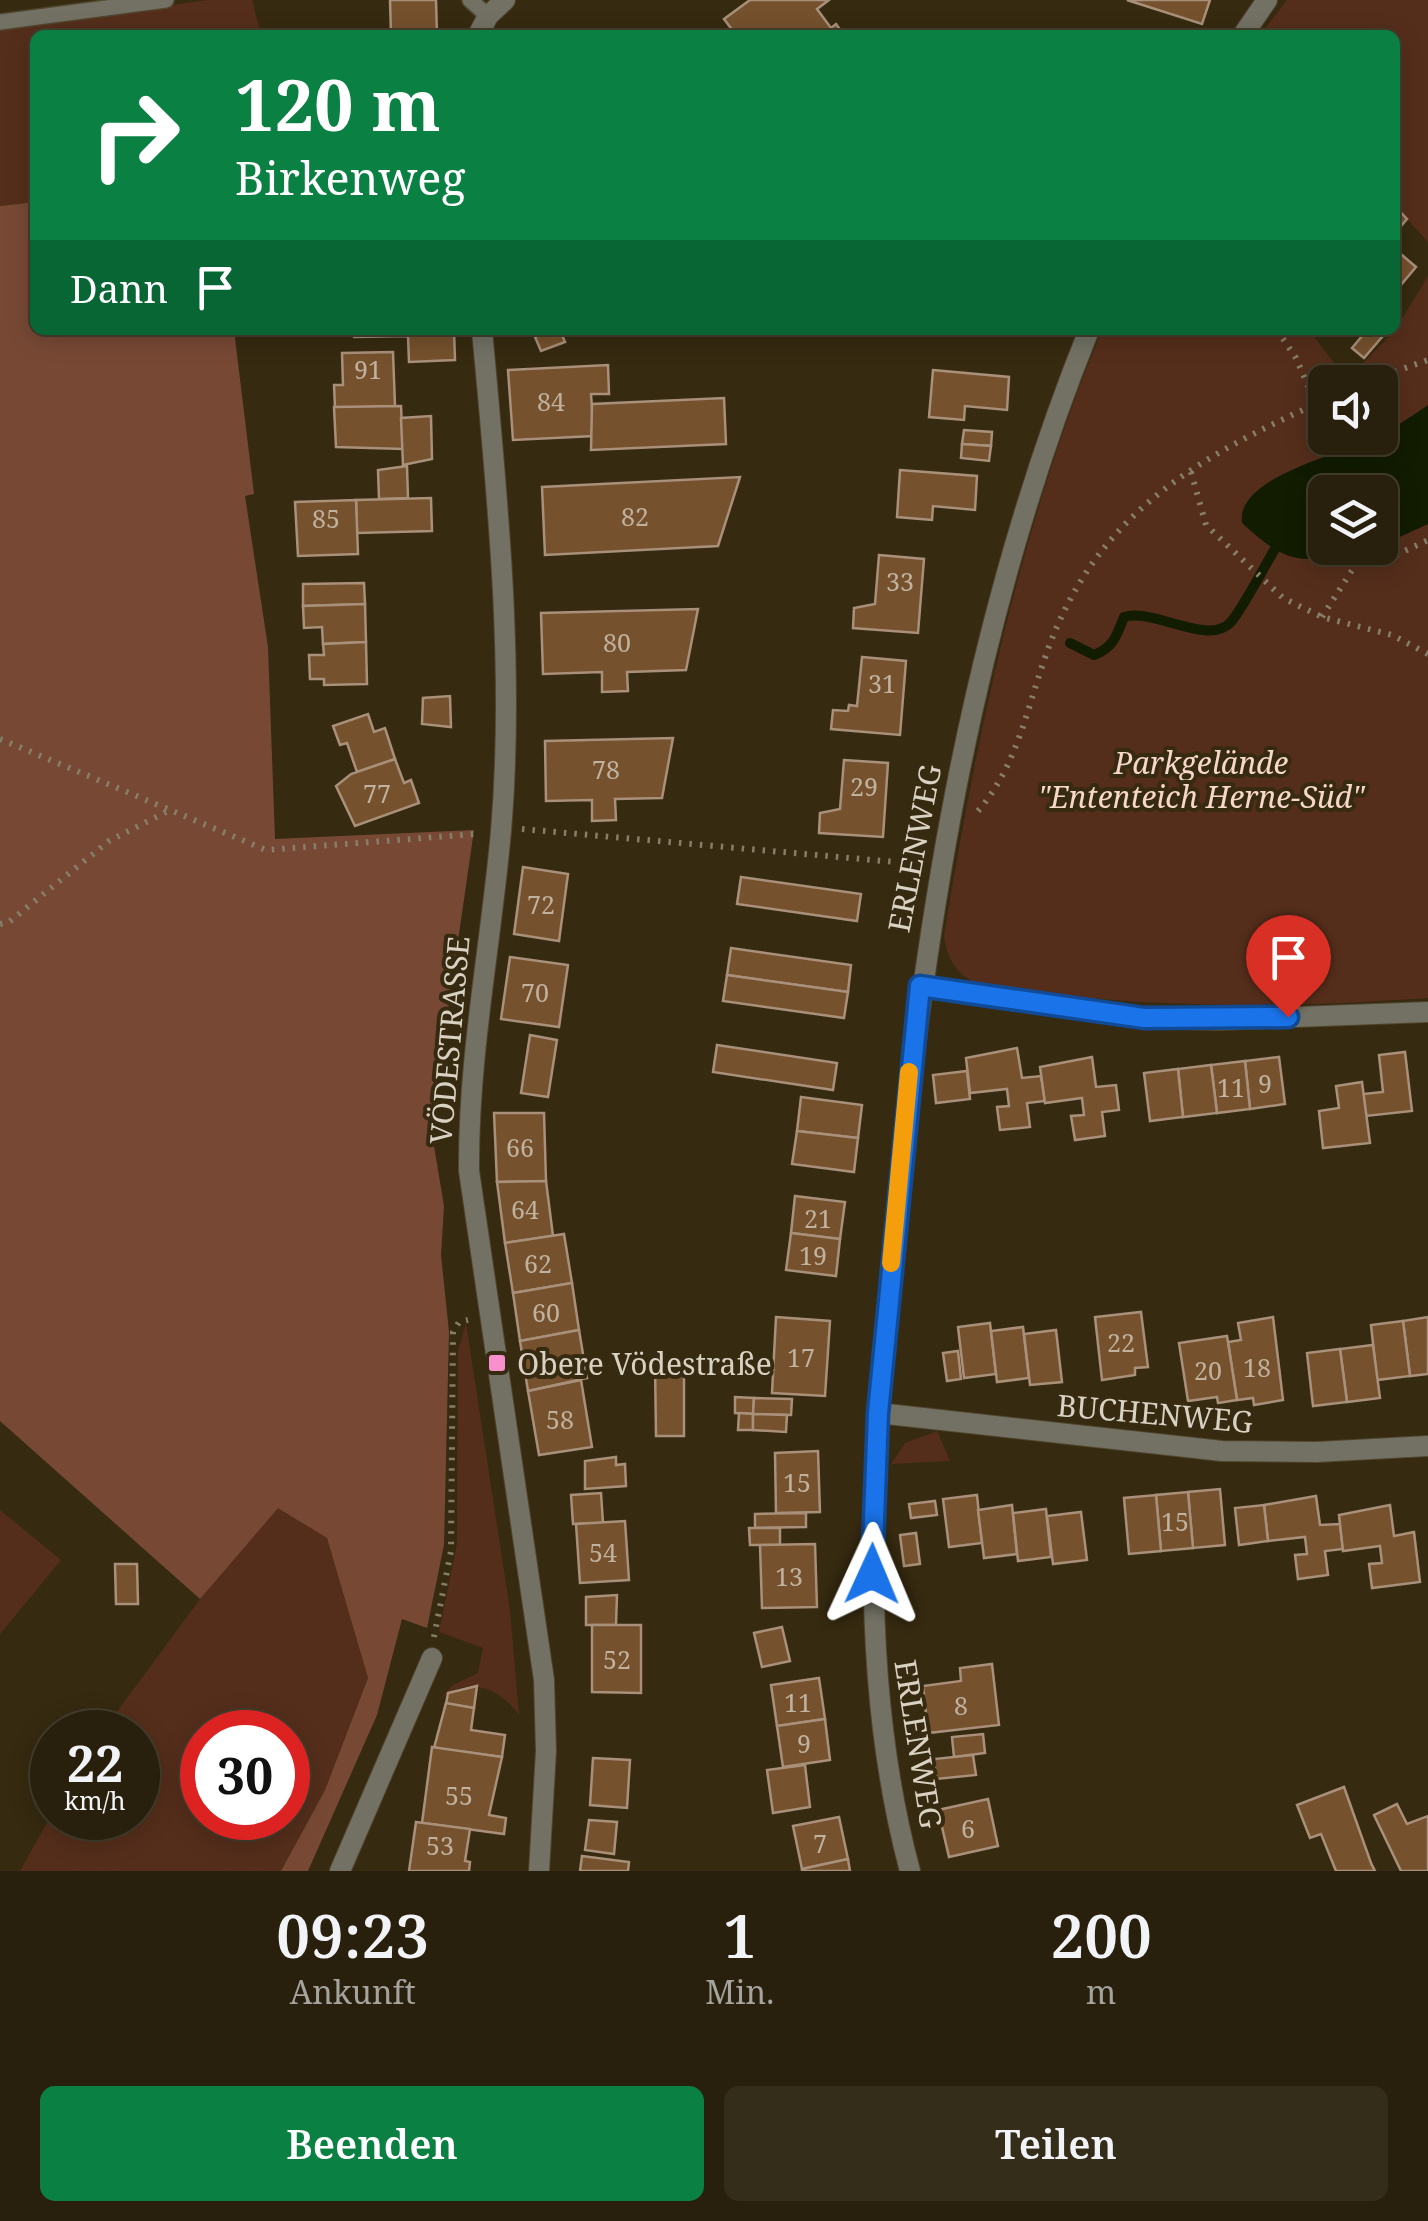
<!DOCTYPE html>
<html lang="de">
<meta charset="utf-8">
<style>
body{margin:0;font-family:"Noto Serif",serif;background:#342d1a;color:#f1f3f6;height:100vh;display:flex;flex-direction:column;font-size:38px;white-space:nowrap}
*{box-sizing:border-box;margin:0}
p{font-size:32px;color:#a5a39d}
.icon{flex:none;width:55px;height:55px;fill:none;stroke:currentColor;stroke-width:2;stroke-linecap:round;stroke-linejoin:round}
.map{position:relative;height:1871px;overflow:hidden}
.panel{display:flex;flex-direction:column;background:#28200c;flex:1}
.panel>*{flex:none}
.top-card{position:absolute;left:30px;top:30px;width:1370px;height:305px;border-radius:15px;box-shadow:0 5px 25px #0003,0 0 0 2px #443e2d;background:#0b8043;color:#fff;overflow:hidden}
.buttons{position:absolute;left:1308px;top:365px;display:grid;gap:20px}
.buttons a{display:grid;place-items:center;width:90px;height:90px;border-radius:15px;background:#28200c;box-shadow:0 5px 25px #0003,0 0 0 2px #443e2d;font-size:50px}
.speed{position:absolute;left:30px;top:1710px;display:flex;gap:20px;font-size:50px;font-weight:700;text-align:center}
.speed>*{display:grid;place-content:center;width:130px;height:130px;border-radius:50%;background:#28200c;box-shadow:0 5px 25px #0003,0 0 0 2px #443e2d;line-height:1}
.speed small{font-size:25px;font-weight:400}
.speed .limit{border:15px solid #d22;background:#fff;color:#111}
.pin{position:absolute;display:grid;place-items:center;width:85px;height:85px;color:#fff;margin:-102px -42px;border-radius:50% 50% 50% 0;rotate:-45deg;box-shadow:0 0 10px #0007}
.pin .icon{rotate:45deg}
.me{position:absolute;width:110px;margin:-55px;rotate:1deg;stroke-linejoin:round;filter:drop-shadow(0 0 8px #0008)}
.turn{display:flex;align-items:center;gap:35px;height:210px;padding:0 40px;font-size:45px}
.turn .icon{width:130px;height:130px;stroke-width:2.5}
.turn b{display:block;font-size:70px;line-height:85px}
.then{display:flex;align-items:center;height:95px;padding:0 40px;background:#0003;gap:20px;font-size:38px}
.eta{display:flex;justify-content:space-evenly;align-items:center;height:170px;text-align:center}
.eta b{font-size:60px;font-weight:600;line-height:70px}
.action{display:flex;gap:20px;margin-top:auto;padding:20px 40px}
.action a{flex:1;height:115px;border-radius:15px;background:#0b8043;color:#fff;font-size:40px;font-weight:600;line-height:115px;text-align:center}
.action a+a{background:#342d1a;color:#f1f3f6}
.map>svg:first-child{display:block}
.green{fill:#552e1b;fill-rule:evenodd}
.forest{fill:#774935}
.water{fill:#121c00}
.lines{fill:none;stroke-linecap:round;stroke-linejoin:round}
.stream{stroke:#121c00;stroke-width:10}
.building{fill:#75512d;stroke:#a9907a;stroke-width:2.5}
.lane-casing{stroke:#50452d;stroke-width:18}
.street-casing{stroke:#50452d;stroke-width:22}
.path{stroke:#877e69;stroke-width:6;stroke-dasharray:2.5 8;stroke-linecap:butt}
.lane{stroke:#727164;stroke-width:15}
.street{stroke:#727164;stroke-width:20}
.route-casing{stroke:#114b97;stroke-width:25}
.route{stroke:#1a73e8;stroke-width:18}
.slow{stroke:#f59e0b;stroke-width:18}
.poi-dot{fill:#f790cd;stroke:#362a10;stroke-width:4}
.labels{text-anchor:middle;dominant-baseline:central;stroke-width:8;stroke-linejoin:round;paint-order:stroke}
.number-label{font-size:25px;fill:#c0b29e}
.park-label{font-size:30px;font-style:italic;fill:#f7d7c9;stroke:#362a10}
.street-label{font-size:30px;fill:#d9d2c3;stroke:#362a10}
.poi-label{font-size:30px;fill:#d9d2c3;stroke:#362a10;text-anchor:start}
</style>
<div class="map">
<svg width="1428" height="1871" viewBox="0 0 1428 1871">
<rect width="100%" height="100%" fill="#362a10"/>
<g class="green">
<polygon points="208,0 252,0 261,35 35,35 35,202 0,206 0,29"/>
<polygon points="1287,0 1428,0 1428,242 1395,206 1395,35 1260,35"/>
<path d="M1428,276V998C1278,1009 1131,1008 982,985C958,977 947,960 944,936C978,728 1021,525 1102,330H1309L1347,380L1395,330ZM1325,382H1380V438H1325ZM1325,492H1380V548H1325Z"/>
<path d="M466,1323L510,1610L519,1715C498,1686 464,1674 435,1704L453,1685L478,1673L483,1648L439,1632L457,1544L458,1351Z"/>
<polygon points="937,1431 950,1461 891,1464 905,1443"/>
<path d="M278,1507L327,1538L368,1678L325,1790L281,1871H20L52,1814V1818H138V1732H102L200,1599ZM202,1732H288V1818H202Z"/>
<polygon points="0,1510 61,1560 0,1634"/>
</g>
<polygon class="forest" points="35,202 35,330 234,330 254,494 245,496 268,647 275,839 474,830 431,1128 444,1206 441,1255 449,1332 444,1545 427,1628 402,1619 377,1715 308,1871 281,1871 325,1790 368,1678 327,1538 278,1508 200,1599 0,1421 0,206"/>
<path class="water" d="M1428,405V524L1380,546V492H1325V548H1371C1307,559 1297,574 1242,523C1235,477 1342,454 1375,438C1391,430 1411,417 1428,405Z"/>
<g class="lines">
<path class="stream" d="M1070,643L1094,655C1113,648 1117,635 1124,617C1154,608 1207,646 1230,623C1241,612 1265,565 1275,549"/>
</g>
<g class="building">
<polygon points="390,0 436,0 437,35 391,35"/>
<polygon points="750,0 829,0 817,9 831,28 836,24 844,35 736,35 724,19"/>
<polygon points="1127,0 1210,0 1202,24"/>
<polygon points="1395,206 1407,219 1395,233"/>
<polygon points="1395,249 1416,267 1395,292"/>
<polygon points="353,330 454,330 455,360 409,362 408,336 354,337"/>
<polygon points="554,330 560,330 565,342 541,351 535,337"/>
<polygon points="1367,330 1388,330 1364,358 1352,348"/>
<polygon points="393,352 395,406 335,408 334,385 343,385 342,353"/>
<polygon points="608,365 609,394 591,394 594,436 513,440 508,370"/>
<polygon points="933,370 1009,377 1007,410 965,406 964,420 929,417"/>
<polygon points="724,398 726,444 591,450 592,404"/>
<polygon points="401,406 403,449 336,447 334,407"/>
<polygon points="431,416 432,459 403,465 401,418"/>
<polygon points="964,430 992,432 991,446 962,444"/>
<polygon points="962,444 991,446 989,461 961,458"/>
<polygon points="407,466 408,498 379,499 378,470"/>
<polygon points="900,470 977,476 975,510 933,506 932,520 897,517"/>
<polygon points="740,477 718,546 545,555 542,487"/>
<polygon points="431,498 432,531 357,533 356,500"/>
<polygon points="356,500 358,554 298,556 295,502"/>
<polygon points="879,555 924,559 918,633 853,628 854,608 875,604"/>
<polygon points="364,583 365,604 303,606 303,584"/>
<polygon points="365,604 366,642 323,644 322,627 304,628 303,606"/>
<polygon points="698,609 686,670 627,672 628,691 602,692 602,672 543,674 541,613"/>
<polygon points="366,642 367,684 324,685 324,679 310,679 309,655 324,655 323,644"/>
<polygon points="862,657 906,661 900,735 831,729 833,710 848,711 849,705 857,706"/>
<polygon points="450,696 451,727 422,724 423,698"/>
<polygon points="368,714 374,732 385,728 395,759 357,772 347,743 340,745 333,726"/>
<polygon points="673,738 662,798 615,799 616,820 592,821 592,800 546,801 545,741"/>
<polygon points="395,759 404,783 411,780 419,803 355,826 336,786 351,774"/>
<polygon points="844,760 888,763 883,837 819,833 820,813 840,809"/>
<polygon points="523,867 568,874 559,941 514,934"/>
<polygon points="741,877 861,894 857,921 737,904"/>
<polygon points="731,948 851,965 848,992 727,975"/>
<polygon points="510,957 568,965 559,1027 501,1019"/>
<polygon points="727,975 848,992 844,1018 723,1001"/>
<polygon points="530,1035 557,1040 548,1097 521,1093"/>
<polygon points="717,1045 837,1063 833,1090 713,1072"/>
<polygon points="1017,1048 1022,1078 1041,1076 1045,1101 1027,1103 1030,1127 1000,1130 997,1107 1009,1106 1007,1089 970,1093 966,1058"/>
<polygon points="1405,1052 1412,1111 1366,1116 1363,1094 1383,1092 1379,1055"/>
<polygon points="1092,1057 1096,1087 1116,1085 1119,1110 1102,1112 1105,1136 1075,1140 1071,1116 1084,1115 1082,1098 1045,1103 1040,1067"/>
<polygon points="1279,1057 1285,1104 1250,1109 1245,1061"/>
<polygon points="1245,1061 1250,1109 1217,1113 1211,1065"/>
<polygon points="1211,1065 1217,1113 1183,1117 1178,1069"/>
<polygon points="1178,1069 1183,1117 1150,1121 1144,1073"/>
<polygon points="967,1071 970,1099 936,1103 933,1075"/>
<polygon points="1362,1082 1370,1143 1323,1148 1319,1111 1339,1108 1336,1086"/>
<polygon points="801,1097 862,1105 858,1138 797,1131"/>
<polygon points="494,1113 544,1113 546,1181 497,1182"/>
<polygon points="797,1131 858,1138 854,1172 792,1164"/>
<polygon points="546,1181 553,1236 505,1243 497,1182"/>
<polygon points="795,1196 845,1202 840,1239 791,1233"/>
<polygon points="791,1233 840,1239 836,1276 786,1270"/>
<polygon points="564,1234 572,1283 513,1293 505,1243"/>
<polygon points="572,1283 579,1330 520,1341 513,1293"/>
<polygon points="1141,1312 1148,1367 1135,1368 1135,1375 1102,1380 1095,1317"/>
<polygon points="776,1317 830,1321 825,1396 772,1393"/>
<polygon points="1273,1317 1283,1400 1254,1405 1253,1398 1237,1400 1228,1342 1241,1340 1238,1323"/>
<polygon points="1428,1317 1428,1374 1410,1376 1403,1321"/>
<polygon points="1403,1321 1410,1376 1377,1380 1371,1325"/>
<polygon points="990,1323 996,1374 964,1378 958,1327"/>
<polygon points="1023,1327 1029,1378 997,1382 991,1331"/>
<polygon points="579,1330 587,1378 528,1391 520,1341"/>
<polygon points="1056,1330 1062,1382 1030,1385 1024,1334"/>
<polygon points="1227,1336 1237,1400 1218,1403 1217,1397 1188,1401 1179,1343"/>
<polygon points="1373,1345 1380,1398 1347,1402 1340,1349"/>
<polygon points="1340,1349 1347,1402 1313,1406 1307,1353"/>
<polygon points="958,1351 961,1379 947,1381 943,1353"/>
<polygon points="684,1358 684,1436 656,1436 655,1364"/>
<polygon points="581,1380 592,1447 539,1455 528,1391"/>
<polygon points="735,1397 754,1398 753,1414 735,1413"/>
<polygon points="754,1398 792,1399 791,1415 753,1414"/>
<polygon points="739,1413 753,1414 753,1430 738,1430"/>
<polygon points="753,1414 787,1415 786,1432 753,1430"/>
<polygon points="818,1451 820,1512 776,1513 775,1453"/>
<polygon points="616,1457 616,1465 625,1464 626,1486 585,1489 585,1461"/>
<polygon points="1220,1489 1225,1545 1193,1548 1188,1492"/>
<polygon points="1188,1492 1193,1548 1161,1551 1156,1495"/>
<polygon points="601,1493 603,1523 573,1524 571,1495"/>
<polygon points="977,1495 982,1543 949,1547 943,1499"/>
<polygon points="1156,1495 1161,1551 1129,1554 1124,1498"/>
<polygon points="1316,1496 1320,1525 1340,1524 1343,1549 1325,1551 1328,1575 1298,1579 1295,1555 1307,1554 1305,1537 1268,1541 1264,1505"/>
<polygon points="935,1501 937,1515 911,1518 909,1504"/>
<polygon points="1012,1505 1017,1554 984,1558 978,1510"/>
<polygon points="1264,1505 1268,1541 1239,1545 1235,1508"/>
<polygon points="1390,1505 1394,1536 1414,1532 1420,1582 1372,1588 1369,1564 1382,1563 1380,1546 1343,1551 1339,1515"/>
<polygon points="1046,1509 1051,1557 1018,1561 1013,1513"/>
<polygon points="1081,1512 1087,1560 1053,1564 1047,1516"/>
<polygon points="806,1513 806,1527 755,1528 755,1514"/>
<polygon points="625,1521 629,1580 580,1583 576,1524"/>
<polygon points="749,1528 780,1528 780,1545 750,1545"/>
<polygon points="916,1533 920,1564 904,1566 900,1535"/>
<polygon points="815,1544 817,1607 762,1608 760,1545"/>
<polygon points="115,1564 137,1564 138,1604 116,1604"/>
<polygon points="617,1595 616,1625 586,1625 586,1597"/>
<polygon points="592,1625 641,1625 641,1693 592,1692"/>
<polygon points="782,1627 790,1661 762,1667 754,1633"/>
<polygon points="992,1664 999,1725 928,1733 923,1686 961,1681 960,1668"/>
<polygon points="819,1678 825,1719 777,1726 771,1685"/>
<polygon points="477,1686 474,1708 446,1704 448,1693"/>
<polygon points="446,1703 474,1708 471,1730 505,1735 502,1757 434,1748"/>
<polygon points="825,1719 830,1760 783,1767 777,1726"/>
<polygon points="983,1734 985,1753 954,1757 952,1737"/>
<polygon points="432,1747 502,1757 489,1815 506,1818 504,1834 422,1823"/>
<polygon points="973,1755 976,1775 936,1779 934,1759"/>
<polygon points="593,1758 630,1760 627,1808 590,1805"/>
<polygon points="805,1765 810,1807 773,1813 767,1770"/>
<polygon points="1344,1787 1371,1863 1375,1871 1336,1871 1321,1834 1310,1838 1297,1805"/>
<polygon points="988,1799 998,1846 949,1857 938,1810"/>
<polygon points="1397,1804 1407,1824 1428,1816 1428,1871 1401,1871 1374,1815"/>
<polygon points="839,1817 848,1859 802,1869 793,1826"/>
<polygon points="589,1820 617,1822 614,1854 585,1850"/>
<polygon points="416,1822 470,1829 465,1861 470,1862 469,1871 409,1871"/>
<polygon points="582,1856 629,1862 628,1871 580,1871"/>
<polygon points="848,1859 850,1871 802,1871 802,1869"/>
</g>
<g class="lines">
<defs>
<g id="lane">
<polyline points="470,0 488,16"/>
<polyline points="0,22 166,0"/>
</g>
<g id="street">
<polyline points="478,35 488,16 505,0"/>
<polyline points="1243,35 1267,0"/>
<path d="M482,330C497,494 515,666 501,831C491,945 468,1056 469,1171L544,1680L546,1751L539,1871"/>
<polyline points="920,985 1144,1018 1219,1020 1428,1012"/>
<polyline points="878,1413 1222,1451 1317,1452 1428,1446"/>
<polyline points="340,1871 432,1658"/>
<path d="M910,1871C856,1670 873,1464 892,1260C921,942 969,627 1089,330"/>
</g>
</defs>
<use href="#lane" class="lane-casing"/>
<use href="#street" class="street-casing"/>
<g class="path">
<polyline points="1277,330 1296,358 1316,404"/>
<polyline points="1365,382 1428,360"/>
<polyline points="1191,472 1206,525 1283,598 1322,617 1392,635 1428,654"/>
<polyline points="1322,617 1358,561 1394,556 1428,540"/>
<polyline points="0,739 266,850 475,834"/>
<path d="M978,811C1018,765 1027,707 1047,652C1096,514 1197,457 1325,400"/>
<polyline points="522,829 918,864"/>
<polyline points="0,924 9,922 109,841 172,809"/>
<polyline points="434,1637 451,1551 453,1332 459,1322 468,1320"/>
</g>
<use href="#lane" class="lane"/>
<use href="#street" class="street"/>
</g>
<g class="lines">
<defs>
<polyline id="route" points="872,1574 878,1413 920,986 1144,1018 1288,1017"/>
</defs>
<use href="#route" class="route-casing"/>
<use href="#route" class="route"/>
<polyline class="slow" points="891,1263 909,1072"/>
</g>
<rect class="poi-dot" x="487" y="1353" width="20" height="20" rx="5"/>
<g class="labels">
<g class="number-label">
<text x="368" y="369">91</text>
<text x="551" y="401">84</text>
<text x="635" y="516">82</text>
<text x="326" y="518">85</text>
<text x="900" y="581">33</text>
<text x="617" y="642">80</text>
<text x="882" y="683">31</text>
<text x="606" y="769">78</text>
<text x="864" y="786">29</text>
<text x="377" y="793">77</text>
<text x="541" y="904">72</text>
<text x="535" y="992">70</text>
<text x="1265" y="1083">9</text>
<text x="1231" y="1087">11</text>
<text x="520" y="1147">66</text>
<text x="525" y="1209">64</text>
<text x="818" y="1218">21</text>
<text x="813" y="1255">19</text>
<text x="538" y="1263">62</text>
<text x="546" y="1312">60</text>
<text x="1121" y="1342">22</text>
<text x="801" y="1357">17</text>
<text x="1257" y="1367">18</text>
<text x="1208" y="1370">20</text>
<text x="560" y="1419">58</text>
<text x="797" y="1482">15</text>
<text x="1175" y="1521">15</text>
<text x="603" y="1552">54</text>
<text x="789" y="1576">13</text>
<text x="617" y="1659">52</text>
<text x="798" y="1702">11</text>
<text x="961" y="1705">8</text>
<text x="804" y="1743">9</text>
<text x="459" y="1795">55</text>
<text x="968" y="1828">6</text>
<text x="820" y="1843">7</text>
<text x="440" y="1845">53</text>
</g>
<g class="park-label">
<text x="1201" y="762">Parkgelände<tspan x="1201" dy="34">"Ententeich Herne-Süd"</tspan></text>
</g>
<g class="street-label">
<text transform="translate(914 848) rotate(-79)">ERLENWEG</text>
<text transform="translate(449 1040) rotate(-85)">VÖDESTRASSE</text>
<text transform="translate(1155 1413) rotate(5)">BUCHENWEG</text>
<text transform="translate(919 1744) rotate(81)">ERLENWEG</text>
</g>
<g class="poi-label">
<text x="517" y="1363">Obere Vödestraße</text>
</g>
</g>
</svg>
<div class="buttons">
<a><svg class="icon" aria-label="sound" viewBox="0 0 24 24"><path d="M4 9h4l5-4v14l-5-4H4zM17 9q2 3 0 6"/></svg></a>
<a><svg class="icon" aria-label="layers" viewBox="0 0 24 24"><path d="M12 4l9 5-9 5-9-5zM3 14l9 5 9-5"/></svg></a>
</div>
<div class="speed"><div>22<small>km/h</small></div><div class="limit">30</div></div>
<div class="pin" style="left:1288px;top:1017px;background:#d93025"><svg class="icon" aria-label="arrive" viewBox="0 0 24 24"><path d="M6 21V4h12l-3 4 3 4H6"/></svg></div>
<svg class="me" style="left:872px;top:1574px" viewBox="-20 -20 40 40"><path d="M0-17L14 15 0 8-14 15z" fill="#1a73e8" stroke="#fff" stroke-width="4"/></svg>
<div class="top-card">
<div class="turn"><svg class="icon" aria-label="right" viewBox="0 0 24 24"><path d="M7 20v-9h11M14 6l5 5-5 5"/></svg><div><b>120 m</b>Birkenweg</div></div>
<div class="then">Dann<svg class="icon" aria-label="arrive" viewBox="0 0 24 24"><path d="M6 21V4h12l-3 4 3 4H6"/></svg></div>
</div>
</div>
<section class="panel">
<div class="eta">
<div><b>09:23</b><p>Ankunft</p></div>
<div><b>1</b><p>Min.</p></div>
<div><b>200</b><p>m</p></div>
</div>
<div class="action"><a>Beenden</a><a>Teilen</a></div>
</section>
